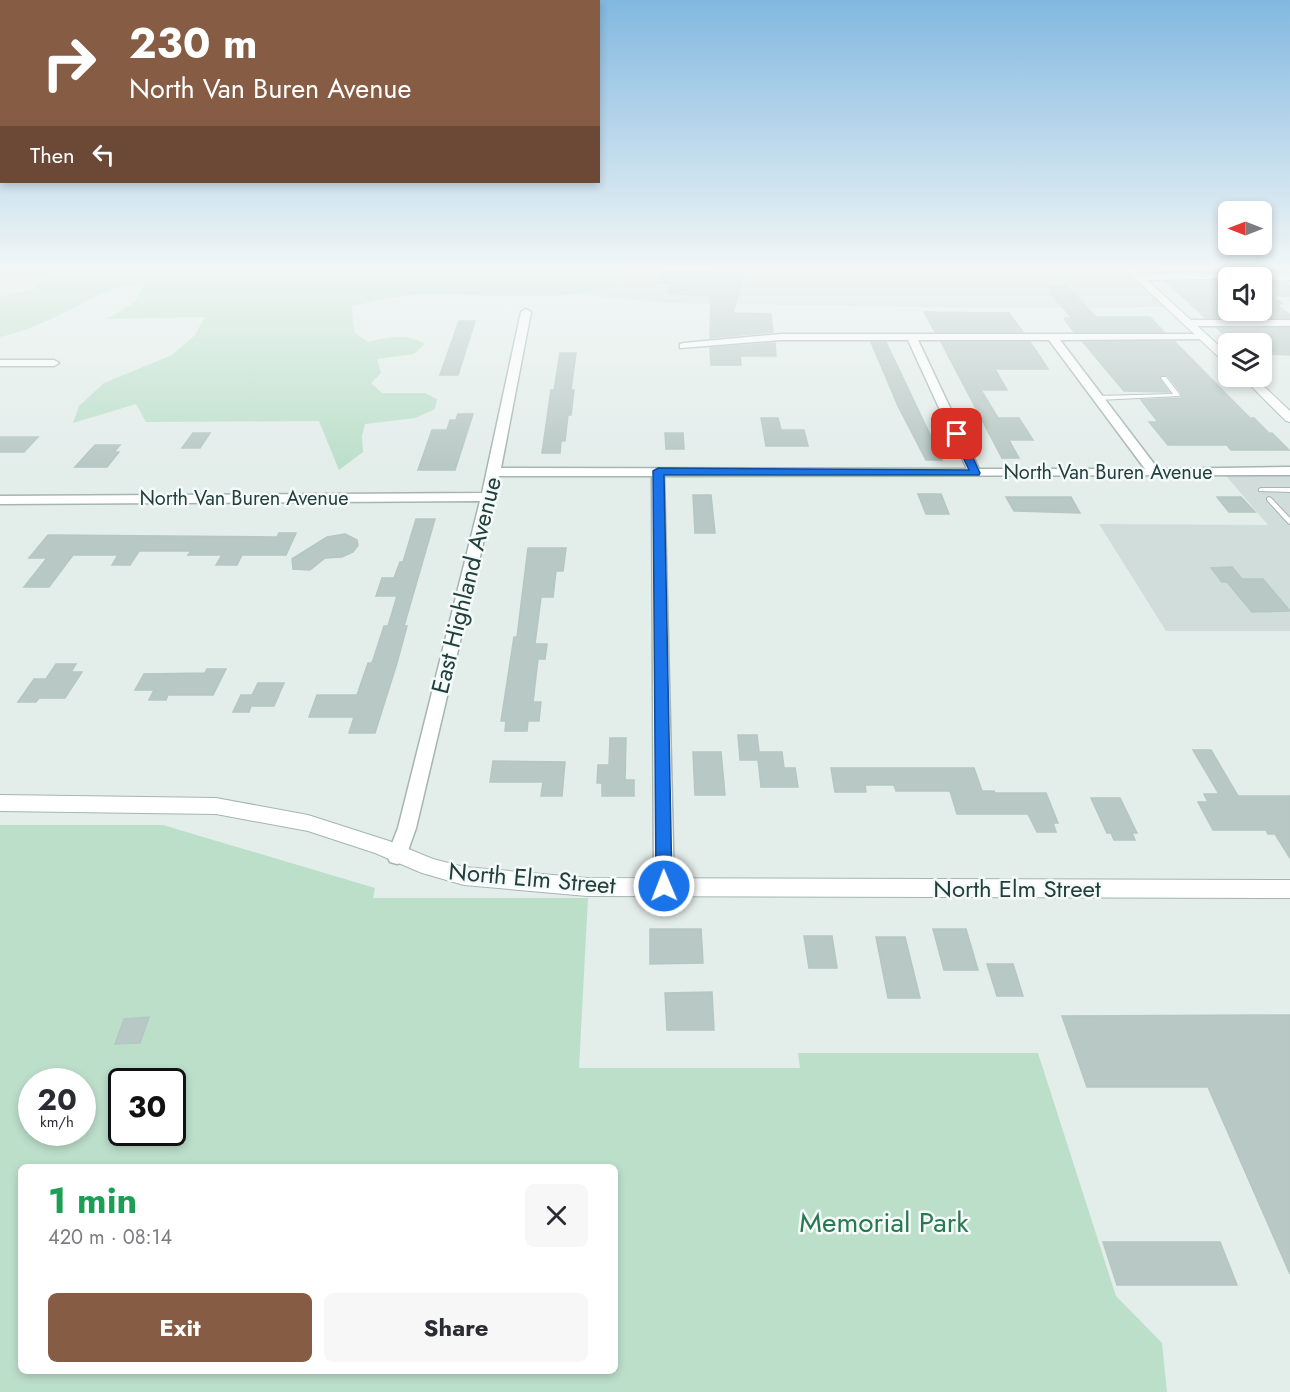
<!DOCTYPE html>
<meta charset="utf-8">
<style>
body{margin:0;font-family:Jost,sans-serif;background:#f7f7f7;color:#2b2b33;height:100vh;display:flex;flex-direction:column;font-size:22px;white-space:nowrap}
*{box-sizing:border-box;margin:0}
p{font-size:20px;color:#7c7c81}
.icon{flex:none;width:33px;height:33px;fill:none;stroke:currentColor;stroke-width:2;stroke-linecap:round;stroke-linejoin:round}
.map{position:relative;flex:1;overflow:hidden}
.side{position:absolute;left:18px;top:1164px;width:600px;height:210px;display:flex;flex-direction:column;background:#fff;border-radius:9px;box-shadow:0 3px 9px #0003}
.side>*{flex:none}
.top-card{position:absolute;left:0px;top:0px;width:600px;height:183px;box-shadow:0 3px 9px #0003;background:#865c44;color:#fff;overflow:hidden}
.needle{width:39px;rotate:270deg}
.buttons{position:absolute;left:1218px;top:201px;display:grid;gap:12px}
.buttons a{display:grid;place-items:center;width:54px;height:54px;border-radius:9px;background:#fff;box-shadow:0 3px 9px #0003;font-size:30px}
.speed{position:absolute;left:18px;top:1068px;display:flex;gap:12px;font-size:30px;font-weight:700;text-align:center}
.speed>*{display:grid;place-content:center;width:78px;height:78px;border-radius:50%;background:#fff;box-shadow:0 3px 9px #0003;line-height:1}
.speed small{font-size:15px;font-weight:400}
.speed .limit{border:3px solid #111;border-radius:9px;background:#fff;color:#111}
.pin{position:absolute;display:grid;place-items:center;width:51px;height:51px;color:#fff;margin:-26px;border-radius:12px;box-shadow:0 3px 9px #0006}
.me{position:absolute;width:66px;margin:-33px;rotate:359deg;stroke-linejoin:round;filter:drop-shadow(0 0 4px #0008)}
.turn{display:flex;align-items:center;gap:21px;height:126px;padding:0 30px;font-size:27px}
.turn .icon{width:78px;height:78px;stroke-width:2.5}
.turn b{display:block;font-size:42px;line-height:51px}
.then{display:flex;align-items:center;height:57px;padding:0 30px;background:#0003;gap:12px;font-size:22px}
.round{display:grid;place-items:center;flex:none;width:63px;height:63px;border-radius:9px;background:#f7f7f7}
.overview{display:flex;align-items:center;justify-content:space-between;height:102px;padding:0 30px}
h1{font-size:36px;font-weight:700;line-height:45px;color:#1e9e55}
.cta{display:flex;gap:12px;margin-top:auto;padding:12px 30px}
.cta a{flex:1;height:69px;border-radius:9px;background:#865c44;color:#fff;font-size:24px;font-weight:700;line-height:69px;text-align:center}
.cta a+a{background:#f7f7f7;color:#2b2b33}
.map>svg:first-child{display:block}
.built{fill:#d1ddda}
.green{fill:#bcdfca;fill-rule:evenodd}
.building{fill:#b8c8c4;stroke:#b5c7c2;stroke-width:1.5}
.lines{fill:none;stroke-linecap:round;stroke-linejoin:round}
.service-casing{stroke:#a5b5b2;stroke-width:2}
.minor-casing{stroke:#a5b5b2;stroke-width:3}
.tertiary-casing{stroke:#a5b5b2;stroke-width:2}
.secondary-casing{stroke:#a1b9b4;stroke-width:2}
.service{fill:#fff;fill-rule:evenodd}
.minor{fill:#fff;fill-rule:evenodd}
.tertiary{fill:#fff;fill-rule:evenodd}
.secondary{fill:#fff;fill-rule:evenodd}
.route{fill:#1a73e8;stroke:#114b97;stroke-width:1.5}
.labels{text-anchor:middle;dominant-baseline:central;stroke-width:5;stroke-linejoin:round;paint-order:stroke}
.far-street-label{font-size:20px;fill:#223f3c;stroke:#f4faf8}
.street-label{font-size:24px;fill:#223f3c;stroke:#f4faf8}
.near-park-label{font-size:28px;fill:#2b7754;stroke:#f4faf8}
</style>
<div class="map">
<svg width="1290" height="1392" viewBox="0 0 1290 1392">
<rect width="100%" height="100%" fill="#e3edea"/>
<g class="built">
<polygon points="625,269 1130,269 1171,307 976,308 670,303 581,295 623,284 632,277"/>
<polygon points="1222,471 1290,471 1290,631 1166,631 1099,524 1268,525"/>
</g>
<g class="green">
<path d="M0,269H625L632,277C597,307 473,293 424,294C400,295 375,302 351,306C354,315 352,323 355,333L368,342C388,337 407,333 425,344L414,354L377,359L381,373L371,383L382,393H425L437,399L435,409L415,418L365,424L362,436L363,452L339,470L319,421L146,422L136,404L73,423L79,406L104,383L172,355L195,335L205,317L107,319L135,302L143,285C110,285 97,297 70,310C48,321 23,332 0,337V296L30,290L49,278L21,273L0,277Z"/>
<path d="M0,825H163L375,888L373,898H588L579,1068H800L798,1053H1038L1116,1296L1162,1343L1167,1392H0ZM32,1082H82V1132H32ZM122,1082H172V1132H122ZM21,1167H615V1371H21Z"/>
</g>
<g class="building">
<polygon points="664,269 744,273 733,313 771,314 773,332 710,338 711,296 668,293 672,284 657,283"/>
<polygon points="1152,269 1267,269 1272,272 1155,272"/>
<polygon points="1228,281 1228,310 1262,310 1262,282 1285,282 1290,286 1290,296 1273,296 1283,304 1277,304 1290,315 1290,318 1206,318 1166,282"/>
<polygon points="1048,286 1067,286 1096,317 1150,317 1164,332 1074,332 1065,320 1065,318 1072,318 1048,291 1052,291"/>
<polygon points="924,312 1009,313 1023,332 935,332"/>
<polygon points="459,321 475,321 458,375 440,375"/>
<polygon points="1217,328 1290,328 1290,355 1271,354 1252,337 1226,337"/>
<polygon points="1174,341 1241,409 1250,418 1254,418 1269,433 1272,433 1289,450 1231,450 1227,445 1168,445 1149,422 1158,422 1141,400 1181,398 1182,394 1168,376 1162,375 1159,378 1169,392 1124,391 1083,342"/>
<polygon points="871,342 886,342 942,460 926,460 898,406"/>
<polygon points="941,342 1030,342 1037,352 1048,369 995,369 1007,390 981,390 998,418 1019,418 1033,440 1009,440 1019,458 1002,458"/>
<polygon points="775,343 776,356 740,356 741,365 711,365 710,348"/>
<polygon points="560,353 576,353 571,390 574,390 571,415 568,415 565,441 561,441 560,453 542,453 551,390 554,390"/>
<polygon points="458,414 473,414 455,470 418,470 432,430 447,430 450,420 456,420"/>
<polygon points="761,418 778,418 781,430 804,430 808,446 766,446"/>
<polygon points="193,433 210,433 200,448 182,448"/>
<polygon points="665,433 683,433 684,449 666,449"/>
<polygon points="0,437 38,437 24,452 0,452"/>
<polygon points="95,445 120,445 114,452 119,452 107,467 75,467"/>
<polygon points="918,494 941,494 949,514 926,514"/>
<polygon points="693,495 711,495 715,533 695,533"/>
<polygon points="1006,497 1071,497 1080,513 1014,511"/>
<polygon points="1217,497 1241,497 1255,512 1229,512"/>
<polygon points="416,519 435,519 404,626 407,626 397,663 375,733 349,733 354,717 309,717 317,695 357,695 368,663 372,663 384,626 388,626 397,596 376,596 382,578 394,578 400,562 403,562"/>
<polygon points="279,533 296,533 286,555 242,555 237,565 216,565 222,555 188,555 191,551 139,551 130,565 112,565 118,555 73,555 49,587 24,587 47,558 29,558 48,535 277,537"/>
<polygon points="345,534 357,540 358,545 353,552 342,557 325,558 310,570 293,569 292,559 327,537"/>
<polygon points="528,548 566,548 563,571 556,571 553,597 541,597 535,644 547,644 545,659 538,659 533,702 541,702 539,721 528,721 527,731 505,731 506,721 501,721 514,637 517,637"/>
<polygon points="1232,567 1242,579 1263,579 1290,611 1252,612 1227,582 1222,582 1211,568"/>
<polygon points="56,664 76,664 71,672 82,672 65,698 39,698 36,702 18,702 34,679 46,679"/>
<polygon points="207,669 226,669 213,695 168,695 166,700 149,700 154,690 135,690 144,674 205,673"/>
<polygon points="258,683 284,683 274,706 251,706 249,712 233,712 241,695 252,695"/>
<polygon points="738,735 757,735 759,752 782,752 784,768 795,768 798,787 761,787 758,760 740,760"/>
<polygon points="610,738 626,738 625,780 634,780 634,796 602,796 602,783 597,783 598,765 609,765"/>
<polygon points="1193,750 1211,750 1238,796 1290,796 1290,858 1275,834 1268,834 1266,830 1213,830 1198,802 1208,802 1204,794 1219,794"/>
<polygon points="693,752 721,752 725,795 695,795"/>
<polygon points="493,761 565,762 562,796 541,796 543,782 490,782"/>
<polygon points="831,768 974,768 982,791 994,791 995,793 1046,793 1058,823 1053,823 1056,832 1037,832 1028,814 957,814 950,791 896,791 894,785 865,785 866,792 835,792"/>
<polygon points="1091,798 1120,798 1137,833 1132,833 1135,840 1114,840 1111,833 1107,833"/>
<polygon points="650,929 701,929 703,963 650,964"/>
<polygon points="933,929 966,929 978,970 944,970"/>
<polygon points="804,936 832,936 837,968 809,968"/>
<polygon points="876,937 905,937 920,998 888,998"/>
<polygon points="987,964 1013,964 1023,996 997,996"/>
<polygon points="712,992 714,1030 667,1030 665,993"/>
<polygon points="1290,1015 1290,1274 1208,1087 1087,1087 1062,1016"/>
<polygon points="149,1017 140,1043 115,1044 124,1019"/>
<polygon points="1103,1242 1220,1242 1237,1285 1117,1285"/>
</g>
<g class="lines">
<defs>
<g id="service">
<polygon points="1162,377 1166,377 1180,395 1179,396 1098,400 1095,398 1098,396 1173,394 1161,378"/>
<polygon points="1261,488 1290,488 1290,492 1259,491 1259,489"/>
<polygon points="1269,497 1271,498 1290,518 1290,524 1288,523 1267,500 1267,498"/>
</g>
<g id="minor">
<polygon points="1290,274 1290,280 1262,280 1262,278 1139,280 1135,277 1139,274"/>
<path d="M526,309L531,312L501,468L967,469L908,340H781L680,348V344L684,343L781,334H1204L1209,337L1208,339L1060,340L1158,469L1290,467V475L664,476L674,886L671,892L664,894L657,892L654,886L652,476H499L416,828L404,862L397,864L390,862L387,856L398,828L480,501L0,504V496L482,493L521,312ZM918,340H1049L1145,469H979Z"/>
<polygon points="1290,320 1290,326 1188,326 1183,323 1188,320"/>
<polygon points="0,360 54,360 59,363 54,366 0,366"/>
</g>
<polygon id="tertiary" points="0,795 216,798 308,815 389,841 433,859 464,867 587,878 1290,880 1290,898 587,896 464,885 422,873 375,853 308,831 216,814 0,811"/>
<g id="secondary">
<polygon points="1125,269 1135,269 1228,354 1228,363 1224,362"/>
<polygon points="1241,376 1253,376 1290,411 1290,422 1286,421"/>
</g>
</defs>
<use href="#service" class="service-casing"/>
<use href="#minor" class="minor-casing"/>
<use href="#tertiary" class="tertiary-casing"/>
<use href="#secondary" class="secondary-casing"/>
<use href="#service" class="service"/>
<use href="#minor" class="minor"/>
<use href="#tertiary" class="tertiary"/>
<use href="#secondary" class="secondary"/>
</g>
<linearGradient id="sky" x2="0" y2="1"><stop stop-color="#82b8e0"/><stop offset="0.58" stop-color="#f2f7f6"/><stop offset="1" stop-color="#f2f7f6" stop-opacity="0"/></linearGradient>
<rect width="1290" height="464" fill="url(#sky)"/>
<polygon class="route" points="957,431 962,434 980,473 979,475 664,475 672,886 670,891 664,893 658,891 656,886 653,471 658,468 969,470 952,434"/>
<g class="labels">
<g class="far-street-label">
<text x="1108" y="472">North Van Buren Avenue</text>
<text x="244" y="498">North Van Buren Avenue</text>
</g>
<g class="street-label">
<text transform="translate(466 585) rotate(-76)">East Highland Avenue</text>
<text transform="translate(532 878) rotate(5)">North Elm Street</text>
<text x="1017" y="888">North Elm Street</text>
</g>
<g class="near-park-label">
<text x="884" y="1222">Memorial Park</text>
</g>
</g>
</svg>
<div class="buttons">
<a><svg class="needle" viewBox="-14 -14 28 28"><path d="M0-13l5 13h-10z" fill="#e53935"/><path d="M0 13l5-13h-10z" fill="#7c7c81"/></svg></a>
<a><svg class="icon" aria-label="sound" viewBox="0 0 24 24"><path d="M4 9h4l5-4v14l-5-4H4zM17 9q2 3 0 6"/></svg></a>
<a><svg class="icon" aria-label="layers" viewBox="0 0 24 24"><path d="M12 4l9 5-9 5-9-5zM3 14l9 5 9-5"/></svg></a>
</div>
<div class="speed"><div>20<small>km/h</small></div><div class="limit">30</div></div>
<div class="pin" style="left:957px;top:434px;background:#d93025"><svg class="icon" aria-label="arrive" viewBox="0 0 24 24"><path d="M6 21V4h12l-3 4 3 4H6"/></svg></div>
<svg class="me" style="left:664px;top:886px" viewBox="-20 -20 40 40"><circle r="17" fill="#1a73e8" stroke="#fff" stroke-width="3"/><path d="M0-11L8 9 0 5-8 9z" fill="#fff"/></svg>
<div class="top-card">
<div class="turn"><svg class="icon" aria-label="right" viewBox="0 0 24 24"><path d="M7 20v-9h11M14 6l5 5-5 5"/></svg><div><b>230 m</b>North Van Buren Avenue</div></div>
<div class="then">Then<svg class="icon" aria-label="left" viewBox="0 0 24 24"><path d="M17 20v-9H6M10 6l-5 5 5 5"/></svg></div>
</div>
<section class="side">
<div class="overview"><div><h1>1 min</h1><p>420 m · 08:14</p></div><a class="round"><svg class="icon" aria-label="close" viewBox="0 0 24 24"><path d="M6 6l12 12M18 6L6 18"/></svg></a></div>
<div class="cta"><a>Exit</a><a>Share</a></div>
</section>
</div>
